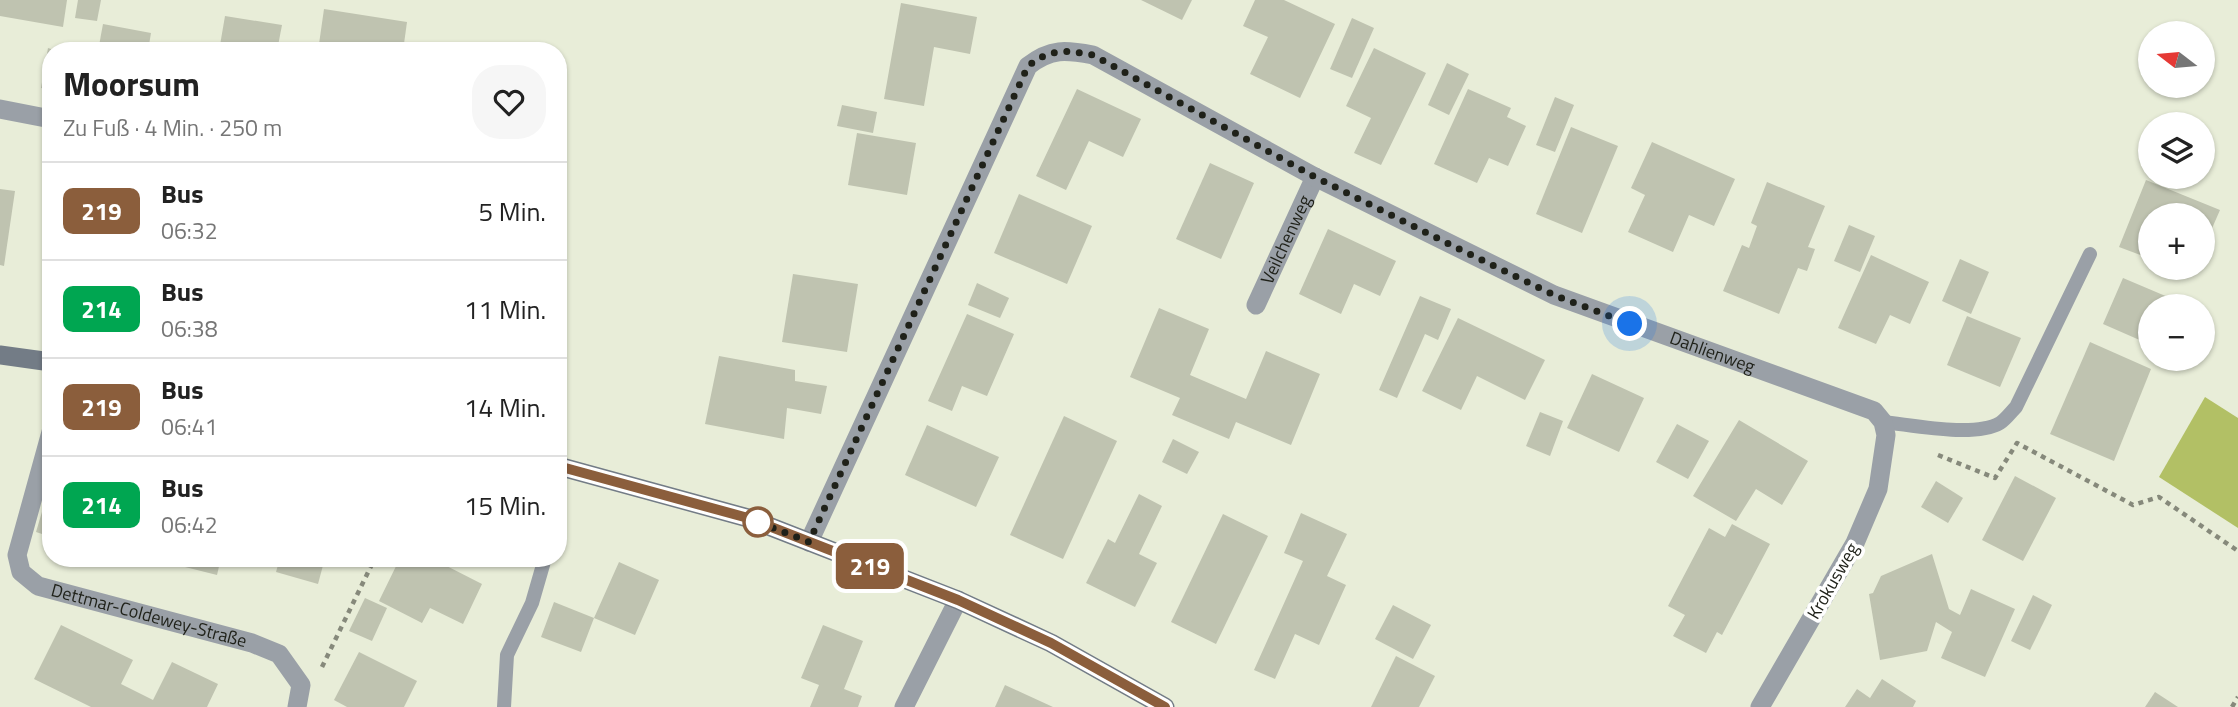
<!DOCTYPE html>
<html lang="de">
<head>
<meta charset="utf-8">
<style>
  body { margin:0; font-family:"Titillium Web",sans-serif; background:#f6f6f6; color:#222; height:100vh; display:flex; flex-direction:column; font-size:26px; white-space:nowrap }
  * { box-sizing:border-box; margin:0 }
  p { font-size:23px; color:#767676 }
  .icon { flex:none; width:38px; height:38px; fill:none; stroke:currentColor; stroke-width:2; stroke-linecap:round; stroke-linejoin:round }
  .map { position:relative; flex:1; overflow:hidden }
  .drawer { position:absolute; left:42px; top:42px; width:525px; height:525px; display:flex; flex-direction:column; background:#fff; border-radius:28px; box-shadow:0 2px 5px #0004 }
  .drawer>* { flex:none }
  .badge { padding:0 14px; border-radius:10px; font-size:24px; line-height:46px }
  .needle { width:46px; rotate:286deg }
  .fabs { position:absolute; left:2138px; top:21px; display:grid; gap:14px }
  .fabs a { display:grid; place-items:center; width:77px; height:77px; border-radius:50%; background:#fff; box-shadow:0 2px 5px #0004; font-size:35px }
  .you { position:absolute; width:35px; height:35px; margin:-18px; border:5px solid #fff; border-radius:50%; background:#1a73e8; box-shadow:0 0 0 10px #1a73e833 }
  .map>.badge { position:absolute; translate:-50% -50%; box-shadow:0 0 0 4px #fff }
  .round { display:grid; place-items:center; flex:none; width:74px; height:74px; border-radius:28px; background:#f6f6f6 }
  .overview { display:flex; align-items:center; justify-content:space-between; height:119px; padding:0 21px }
  h1 { font-size:33px; font-weight:700; line-height:52px }
  ul { padding:0; list-style:none }
  li { display:flex; align-items:center; gap:21px; height:98px; padding:0 21px; border-top:2px solid #e0e0e0 }
  li div { flex:1 }
  li b { display:block; font-size:26px }
  li em { font-style:normal }
  li .badge { min-width:77px; font-weight:700; text-align:center }
  .map>svg:first-child { display:block }
  .green { fill:#b2c065 }
  .building { fill:#bfc3b0 }
  .lines { fill:none; stroke-linecap:round; stroke-linejoin:round }
  .path { stroke:#86897b; stroke-width:4.5; stroke-dasharray:5 5; stroke-linecap:butt }
  .service { stroke:#9aa0a7; stroke-width:14 }
  .minor { stroke:#9aa0a7; stroke-width:19 }
  .secondary { stroke:#737c86; stroke-width:19 }
  .line-casing { stroke:#fff; stroke-width:16 }
  .line { stroke:#8b5e3c; stroke-width:10 }
  .walk { stroke:#1f2119; stroke-width:7; stroke-dasharray:0 12.6 }
  .stop-dot { fill:#fff; stroke:#8b5e3c; stroke-width:3.5 }
  .labels { text-anchor:middle; stroke-width:7; stroke-linejoin:round; paint-order:stroke }
  .street-label { font-size:18px; fill:#1f2119; stroke:#fff }
</style>
</head>
<body>
<div class="map">
<svg width="2238" height="707" viewBox="0 0 2238 707">
  <rect width="100%" height="100%" fill="#e8edd8"/>
  <!-- green -->
  <polygon class="green" points="2205,397 2238,418 2238,528 2159,477"/>
  <!-- building -->
  <g class="building">
    <polygon points="0,0 67,0 63,27 0,16"/>
    <polygon points="78,0 101,0 97,21 75,18"/>
    <polygon points="1141,0 1192,0 1182,20"/>
    <polygon points="1255,0 1284,0 1335,24 1300,98 1250,74 1268,37 1243,26"/>
    <polygon points="901,3 977,17 970,54 934,47 924,106 884,99"/>
    <polygon points="324,9 407,22 403,51 318,51"/>
    <polygon points="225,16 282,25 277,51 219,51"/>
    <polygon points="1352,18 1374,28 1352,78 1330,69"/>
    <polygon points="103,24 151,33 148,51 98,51"/>
    <polygon points="48,48 51,49 51,90 41,88"/>
    <polygon points="1374,48 1426,73 1381,165 1354,153 1371,118 1346,106"/>
    <polygon points="1447,63 1469,74 1449,115 1428,105"/>
    <polygon points="1077,89 1141,119 1123,157 1089,141 1066,190 1036,176"/>
    <polygon points="1468,89 1511,108 1507,117 1526,126 1508,166 1489,158 1477,183 1434,164"/>
    <polygon points="1555,97 1574,105 1555,152 1536,145"/>
    <polygon points="842,105 877,112 873,133 837,126"/>
    <polygon points="1571,127 1618,146 1582,233 1536,214"/>
    <polygon points="857,133 916,143 907,195 848,185"/>
    <polygon points="1652,142 1735,179 1714,226 1689,215 1673,252 1628,232 1645,195 1631,188"/>
    <polygon points="1210,163 1254,183 1221,259 1176,239"/>
    <polygon points="2146,180 2220,210 2203,249 2203,215 2151,215 2151,259 2119,247"/>
    <polygon points="1767,182 1825,206 1808,247 1815,249 1807,271 1798,268 1779,314 1723,291 1742,245 1749,248 1757,226 1751,223"/>
    <polygon points="0,189 15,191 4,266 0,265"/>
    <polygon points="1019,194 1092,226 1067,284 994,253"/>
    <polygon points="1849,225 1875,236 1860,272 1834,261"/>
    <polygon points="1328,229 1396,261 1380,296 1354,284 1341,314 1299,294"/>
    <polygon points="1871,255 1929,282 1910,324 1890,315 1876,344 1838,328"/>
    <polygon points="1960,259 1989,272 1971,314 1942,301"/>
    <polygon points="2172,268 2196,268 2192,276"/>
    <polygon points="793,274 858,284 847,352 782,342"/>
    <polygon points="2123,278 2182,303 2181,306 2151,306 2151,345 2103,324"/>
    <polygon points="977,283 1009,298 1000,318 968,305"/>
    <polygon points="1420,296 1451,309 1438,340 1425,334 1397,398 1379,390"/>
    <polygon points="1159,308 1209,329 1190,375 1246,399 1266,351 1320,374 1291,445 1236,422 1229,439 1172,415 1180,398 1130,377"/>
    <polygon points="967,314 1014,334 987,396 962,386 952,411 928,401"/>
    <polygon points="1967,316 2021,338 2000,387 1947,365"/>
    <polygon points="1458,318 1545,360 1525,400 1477,376 1461,410 1422,391"/>
    <polygon points="2090,342 2151,369 2114,461 2050,434"/>
    <polygon points="719,356 795,370 795,381 827,386 821,414 787,408 784,439 705,424"/>
    <polygon points="1592,374 1644,398 1619,452 1567,428"/>
    <polygon points="1540,412 1563,421 1550,456 1526,446"/>
    <polygon points="1064,416 1117,441 1063,559 1010,535"/>
    <polygon points="1739,420 1808,461 1782,505 1756,489 1736,521 1693,496"/>
    <polygon points="1677,424 1709,441 1688,479 1656,462"/>
    <polygon points="927,425 999,457 976,507 905,475"/>
    <polygon points="1173,439 1199,452 1187,474 1162,462"/>
    <polygon points="2015,476 2056,498 2023,561 1982,540"/>
    <polygon points="1936,481 1963,498 1948,523 1921,507"/>
    <polygon points="50,485 51,485 51,537 36,532"/>
    <polygon points="1139,494 1162,506 1139,554 1157,563 1135,607 1086,583 1108,539 1115,543"/>
    <polygon points="1301,513 1347,534 1327,576 1346,585 1319,645 1295,634 1275,679 1254,670 1303,561 1284,553"/>
    <polygon points="1223,514 1268,536 1216,644 1171,622"/>
    <polygon points="1732,524 1770,544 1722,635 1717,632 1706,653 1673,636 1685,615 1668,606 1709,528 1725,537"/>
    <polygon points="1932,554 1949,609 1960,615 1971,589 2015,609 1985,677 1941,658 1952,632 1936,622 1927,651 1880,660 1869,594 1873,593 1881,576"/>
    <polygon points="187,558 221,558 217,575 185,567"/>
    <polygon points="280,558 325,558 318,584 276,572"/>
    <polygon points="400,558 431,558 482,584 463,624 430,608 422,623 379,601"/>
    <polygon points="619,562 659,580 635,635 594,618 581,652 541,637 554,602 594,618"/>
    <polygon points="2033,595 2052,605 2030,650 2011,641"/>
    <polygon points="365,598 387,608 372,641 349,631"/>
    <polygon points="1393,605 1431,625 1413,659 1375,639"/>
    <polygon points="61,625 133,660 121,684 153,700 172,662 218,684 207,707 91,707 34,679"/>
    <polygon points="823,625 863,641 844,689 862,696 858,707 810,707 819,685 801,678"/>
    <polygon points="359,652 417,681 404,707 347,707 334,700"/>
    <polygon points="1396,656 1435,676 1419,707 1371,707"/>
    <polygon points="1882,679 1916,701 1913,707 1845,707 1857,689 1870,698"/>
    <polygon points="1005,685 1053,707 995,707"/>
    <polygon points="2155,692 2178,707 2145,707"/>
  </g>
  <g class="lines">
    <!-- path -->
    <g class="path">
      <polyline points="1938,455 1995,478 2017,443 2133,505 2159,497 2238,551"/>
      <polyline points="322,667 375,558"/>
      <polyline points="2232,707 2238,697"/>
    </g>
    <!-- service -->
    <g class="service">
      <path d="M1883,422c30,3 91,16 117,1 6,-4 11,-11 16,-16l74,-153"/>
      <polyline points="504,707 507,655 532,603 545,558"/>
    </g>
    <!-- minor -->
    <g class="minor">
      <polyline points="0,109 51,119"/>
      <path id="s1" d="M1256,305l59,-128"/>
      <path id="s2" d="M51,432l-34,123 4,17 17,14 214,57 27,11 22,31 -4,22"/>
      <path id="s3" d="M809,542l219,-476c23,-18 38,-16 65,-11l222,122 239,118 320,116 9,11 3,13 -8,54 -23,54 -95,164"/>
      <polyline points="904,707 958,600"/>
    </g>
    <!-- secondary -->
    <g class="secondary">
      <polyline points="0,355 51,362"/>
      <polyline points="558,466 748,518 958,600 1051,643 1165,707"/>
    </g>
  </g>
  <g class="lines">
    <!-- line casing -->
    <g class="line-casing">
      <polyline id="line" points="558,466 748,518 958,600 1051,643 1165,707"/>
    </g>
    <!-- line -->
    <use href="#line" class="line"/>
    <!-- walk -->
    <path class="walk" d="M758,522l-10,-4 61,24 219,-476c23,-18 38,-16 65,-11l222,122 146,73 93,45 76,29"/>
  </g>
  <!-- markers -->
  <circle class="stop-dot" cx="758" cy="522" r="14"/>
  <g class="labels">
    <!-- street labels -->
    <g class="street-label">
      <text dy="6" stroke="none"><textPath href="#s1" startOffset="72">Veilchenweg</textPath></text>
      <text dy="6" stroke="none"><textPath href="#s3" startOffset="1281">Dahlienweg</textPath></text>
      <text transform="translate(1833 581) rotate(-60)" y="6">Krokusweg</text>
      <text dy="6" stroke="none"><textPath href="#s2" startOffset="282">Dettmar-Coldewey-Straße</textPath></text>
    </g>
  </g>
</svg>
<div class="fabs">
<a><svg class="needle" viewBox="-14 -14 28 28"><path d="M0-13l5 13h-10z" fill="#e53935"/><path d="M0 13l5-13h-10z" fill="#767676"/></svg></a>
<a><svg class="icon" aria-label="layers" viewBox="0 0 24 24"><path d="M12 4l9 5-9 5-9-5zM3 14l9 5 9-5"/></svg></a>
<a>+</a>
<a>−</a>
</div>
<div class="you" style="left:1630px;top:324px"></div>
<b class="badge" style="left:870px;top:566px;background:#8b5e3c;color:#fff">219</b>
<section class="drawer">
<div class="overview"><div><h1>Moorsum</h1><p>Zu Fuß · 4 Min. · 250 m</p></div><a class="round"><svg class="icon" aria-label="heart" viewBox="0 0 24 24"><path d="M12 20l-8-8c-3-5 5-10 8-4 3-6 11-1 8 4z"/></svg></a></div>
<ul>
<li><span class="badge" style="background:#8b5e3c;color:#fff">219</span><div><b>Bus</b><p>06:32</p></div><em>5 Min.</em></li>
<li><span class="badge" style="background:#00a651;color:#fff">214</span><div><b>Bus</b><p>06:38</p></div><em>11 Min.</em></li>
<li><span class="badge" style="background:#8b5e3c;color:#fff">219</span><div><b>Bus</b><p>06:41</p></div><em>14 Min.</em></li>
<li><span class="badge" style="background:#00a651;color:#fff">214</span><div><b>Bus</b><p>06:42</p></div><em>15 Min.</em></li>
</ul>
</section>
</div>
</body>
</html>
